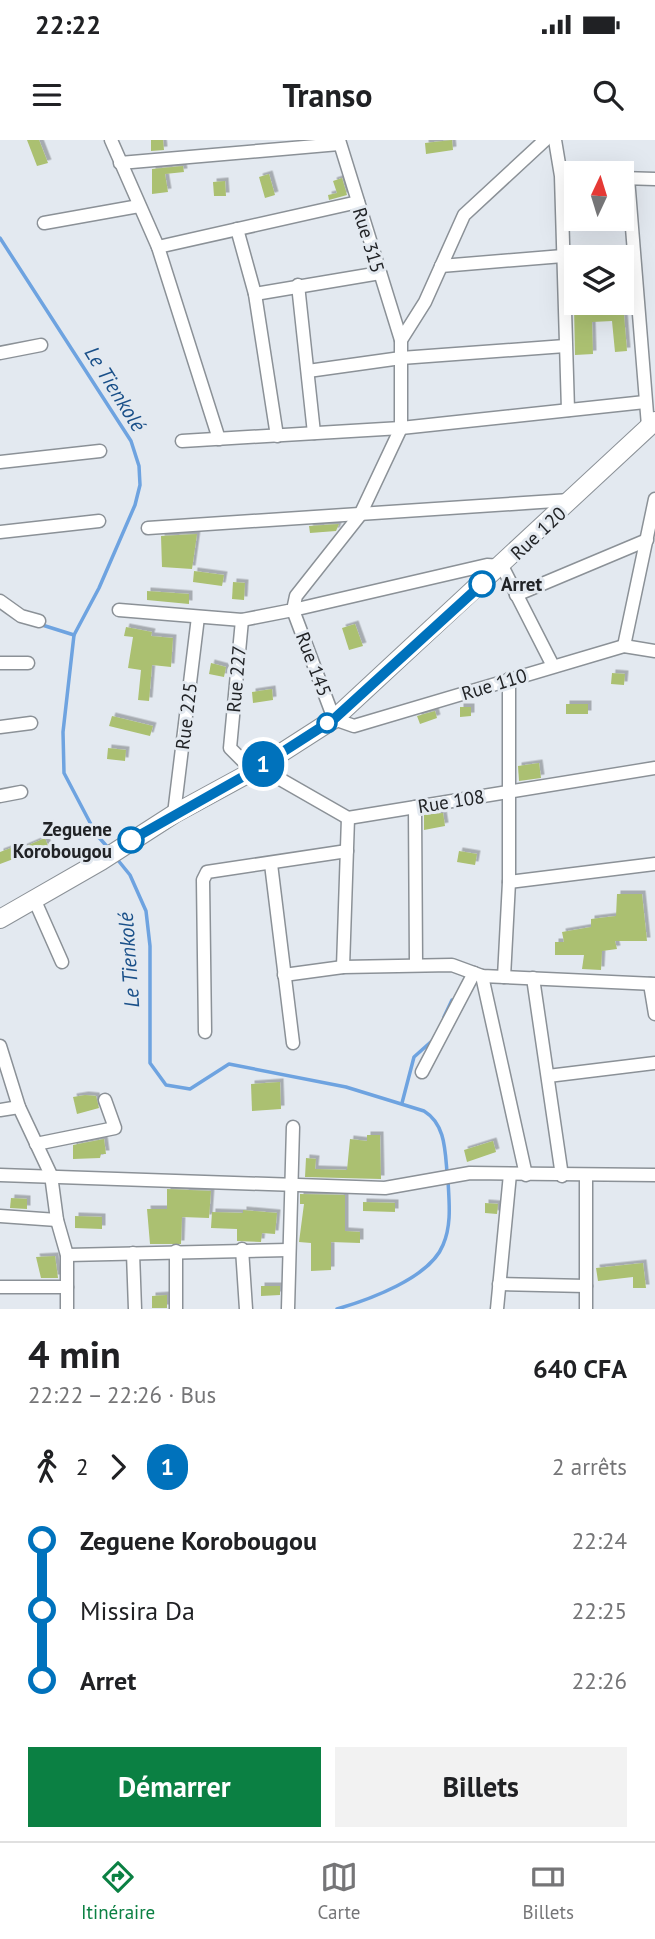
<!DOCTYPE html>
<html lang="fr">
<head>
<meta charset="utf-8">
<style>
  body { margin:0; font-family:"PT Sans",sans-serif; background:#f2f2f2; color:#202124; height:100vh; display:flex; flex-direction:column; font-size:26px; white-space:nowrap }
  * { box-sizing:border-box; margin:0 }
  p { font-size:23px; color:#757577 }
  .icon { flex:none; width:38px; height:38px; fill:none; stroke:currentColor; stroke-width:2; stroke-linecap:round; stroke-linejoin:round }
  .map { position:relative; height:1169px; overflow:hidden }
  .sheet { display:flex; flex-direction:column; background:#fff; flex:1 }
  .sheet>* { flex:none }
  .badge { padding:0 14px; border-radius:23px; font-size:24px; line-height:46px }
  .needle { width:46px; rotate:4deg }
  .controls { position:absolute; left:564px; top:21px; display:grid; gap:14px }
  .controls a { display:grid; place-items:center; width:70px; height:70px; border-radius:0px; background:#fff; box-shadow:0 7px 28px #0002; font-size:35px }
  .map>.badge { position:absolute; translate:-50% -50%; box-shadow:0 0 0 4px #fff }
  .legs { display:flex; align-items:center; gap:10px; height:77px; padding:0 28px; font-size:23px }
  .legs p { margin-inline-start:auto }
  .summary { display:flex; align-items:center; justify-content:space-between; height:119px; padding:0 28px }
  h1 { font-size:38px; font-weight:700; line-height:52px }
  .action { display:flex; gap:14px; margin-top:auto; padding:14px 28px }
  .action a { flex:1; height:80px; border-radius:0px; background:#0b8043; color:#fff; font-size:28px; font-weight:700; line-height:80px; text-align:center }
  .action a+a { background:#f2f2f2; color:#202124 }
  ul { padding:0 28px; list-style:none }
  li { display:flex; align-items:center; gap:24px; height:70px; font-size:26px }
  li i { display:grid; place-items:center; width:10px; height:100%; margin:0 9px; background:currentColor }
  li i::after { content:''; width:18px; height:18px; margin:-9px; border:5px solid; border-radius:50%; background:#fff }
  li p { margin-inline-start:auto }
  li:first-child i { background:linear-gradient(#0000 50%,currentColor 0) }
  li:last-child i { background:linear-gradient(currentColor 50%,#0000 0) }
  .status { display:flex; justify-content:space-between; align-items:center; height:49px; padding:0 35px; background:#fff; direction:ltr }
  .status svg { height:19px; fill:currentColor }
  header { display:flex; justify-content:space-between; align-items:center; height:91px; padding:0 28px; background:#fff; font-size:32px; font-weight:700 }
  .tabs { display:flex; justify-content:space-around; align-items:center; height:98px; border-top:2px solid #e0e0e0; background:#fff; font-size:19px; color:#757577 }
  .tabs a { display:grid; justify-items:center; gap:4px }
  .tabs .active { color:#0b8043 }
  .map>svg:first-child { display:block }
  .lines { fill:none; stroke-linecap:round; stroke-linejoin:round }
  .stream { stroke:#6ea3e0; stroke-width:3.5 }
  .building { fill:#abc071; filter:url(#shadow) }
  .minor-casing { stroke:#8b9197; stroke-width:15 }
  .secondary-casing { stroke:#8b9197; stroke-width:20 }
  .minor { stroke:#fff; stroke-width:12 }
  .secondary { stroke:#fff; stroke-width:18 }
  .line-1-casing { stroke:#fff; stroke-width:16 }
  .line-1 { stroke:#0072bc; stroke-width:10 }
  .stop-1-dot { fill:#fff; stroke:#0072bc; stroke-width:3.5 }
  .labels { text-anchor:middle; stroke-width:6; stroke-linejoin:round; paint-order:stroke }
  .street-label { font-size:19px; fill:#212326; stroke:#e3e9f0 }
  .stop-label { font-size:19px; font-weight:bold; fill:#212326; stroke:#e3e9f0; text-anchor:start }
  .water-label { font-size:21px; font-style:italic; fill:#1a5089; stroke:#e3e9f0 }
</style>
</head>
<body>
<div class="status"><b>22:22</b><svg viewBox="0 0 49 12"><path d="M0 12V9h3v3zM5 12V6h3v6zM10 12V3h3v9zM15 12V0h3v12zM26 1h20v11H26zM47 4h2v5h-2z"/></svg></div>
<header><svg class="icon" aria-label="menu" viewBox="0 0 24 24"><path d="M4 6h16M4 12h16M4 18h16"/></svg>Transo<svg class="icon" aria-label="search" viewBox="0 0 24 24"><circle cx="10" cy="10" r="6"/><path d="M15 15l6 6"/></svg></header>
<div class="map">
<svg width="655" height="1169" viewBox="0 0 655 1169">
  <defs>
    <filter id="shadow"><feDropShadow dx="3.5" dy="-3.5" stdDeviation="0" flood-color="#0004"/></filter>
  </defs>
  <rect width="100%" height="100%" fill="#e3e9f0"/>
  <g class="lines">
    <!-- stream -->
    <g class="stream">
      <polyline points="0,98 131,301 139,326 140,345 135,365 99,448 74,495 63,592 64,633 96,694 110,710"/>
      <polyline points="39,484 74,495"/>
      <path d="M117,719l13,16 16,36 4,35v117l16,22 24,4 39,-25 117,23 78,24c21,13 21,38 23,61"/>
      <polyline points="444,877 452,860"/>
      <polyline points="402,963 414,917 433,900"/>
      <path d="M337,1169c31,-9 93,-31 106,-64 9,-21 6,-43 5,-65"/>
    </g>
  </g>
  <!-- building -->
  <g class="building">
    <polygon points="27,0 39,0 48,23 37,26"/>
    <polygon points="151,0 163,0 164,10 151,11"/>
    <polygon points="452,0 453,10 426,14 425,3"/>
    <polygon points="183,26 184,32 165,34 168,52 152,54 152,29"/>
    <polygon points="269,34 275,55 265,58 259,37"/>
    <polygon points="342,38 347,55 329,60 328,55 337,53 333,41"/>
    <polygon points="225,41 226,56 214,56 213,42"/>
    <polygon points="623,163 627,211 615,212 612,181 592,182 593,214 575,215 574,166"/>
    <polygon points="339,384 336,391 310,393 309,386"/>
    <polygon points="197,394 192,429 162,427 161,396"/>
    <polygon points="194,431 224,435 222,446 193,442"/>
    <polygon points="233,442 245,443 244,460 232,459"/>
    <polygon points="147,451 189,454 189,464 147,460"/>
    <polygon points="355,484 363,506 349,510 342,488"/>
    <polygon points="126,487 152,492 151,496 173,498 171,527 152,525 149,561 138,560 141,530 128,528 133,497 124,496"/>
    <polygon points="211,523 226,527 224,537 209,534"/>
    <polygon points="612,533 625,534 624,545 611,544"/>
    <polygon points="272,549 273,560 253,563 252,552"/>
    <rect x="566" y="564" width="22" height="10"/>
    <polygon points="460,567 471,567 471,576 460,577"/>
    <polygon points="435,571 437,578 420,584 417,576"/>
    <polygon points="112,576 153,586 150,596 109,586"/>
    <polygon points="108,608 126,610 125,621 107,619"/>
    <polygon points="539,623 541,638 519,641 518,626"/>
    <polygon points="443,673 445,686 424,690 424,675"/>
    <polygon points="45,698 48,706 0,724 0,712 16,706 17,710"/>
    <polygon points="459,711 477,714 475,725 457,722"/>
    <polygon points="617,754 642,754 647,801 615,801 617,809 602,811 601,830 582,829 584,815 555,815 555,802 564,802 562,792 591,787 591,779 616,776"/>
    <polygon points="280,942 281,969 252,971 251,944"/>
    <polygon points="85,955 96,956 99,968 77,974 73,957"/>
    <polygon points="367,995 380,995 381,1039 305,1037 306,1018 316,1019 315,1029 347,1030 350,999 367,1001"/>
    <polygon points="104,999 106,1014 101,1014 100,1018 73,1019 73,1005"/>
    <polygon points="493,1001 496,1012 467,1022 464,1010"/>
    <polygon points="167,1049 211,1051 209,1078 182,1077 181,1104 150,1104 147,1069 167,1069"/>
    <polygon points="300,1054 345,1055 345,1091 360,1092 360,1103 331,1102 331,1130 311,1131 311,1103 299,1102 304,1064 300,1064"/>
    <polygon points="11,1058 27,1059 27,1069 10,1068"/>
    <polygon points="363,1062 395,1063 395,1072 363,1071"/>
    <polygon points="485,1063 498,1064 497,1074 485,1073"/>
    <polygon points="243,1070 277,1073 275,1094 262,1093 261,1102 237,1101 237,1089 211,1088 212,1072 243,1073"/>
    <polygon points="75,1076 102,1077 102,1089 75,1088"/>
    <polygon points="55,1116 58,1138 41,1138 36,1117"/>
    <polygon points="643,1123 646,1148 633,1148 633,1137 598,1141 596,1128"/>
    <polygon points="261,1146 280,1146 280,1155 261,1156"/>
    <polygon points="167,1155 167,1168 152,1168 152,1156"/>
  </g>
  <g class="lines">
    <!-- minor casing -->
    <g class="minor-casing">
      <g id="minor">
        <polyline points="111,0 158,107 219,299"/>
        <polyline points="339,0 401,200"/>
        <polyline points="555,0 561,36 568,270"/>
        <polyline points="120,23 339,4"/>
        <polyline points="621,38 655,39"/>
        <polyline points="628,38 648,286"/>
        <polyline points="44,83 139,66"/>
        <polyline points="237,89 255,154 277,296"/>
        <polyline points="158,107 358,62"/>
        <polyline points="441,126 563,116"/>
        <polyline points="298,145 314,293"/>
        <polyline points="255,154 380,133"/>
        <polyline points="0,213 41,205"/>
        <polyline points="308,231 401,218 565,206"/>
        <polyline points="182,301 401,288 645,262"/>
        <polyline points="0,322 100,311"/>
        <polyline points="148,388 570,360"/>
        <polyline points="0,392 99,381"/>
        <polyline points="516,455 647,400"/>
        <polyline points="0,461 21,476 39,481"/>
        <polyline points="119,470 242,480 293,470 296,456 360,375 401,288 401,200 425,162 464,75 545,0"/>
        <polyline points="242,480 230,608 253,631"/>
        <polyline points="624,506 655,359"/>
        <polyline points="0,523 28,523"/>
        <polyline points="553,526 502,426 487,425 293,470 334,579 354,586 624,506 655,511"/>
        <polyline points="0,587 31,583"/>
        <polyline points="259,627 348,678 655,628"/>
        <polyline points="0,656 21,652"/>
        <polyline points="415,667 416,824"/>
        <polyline points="174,674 198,477"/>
        <polyline points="271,724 293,903"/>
        <polyline points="509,742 655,724"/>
        <polyline points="35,761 62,822"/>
        <polyline points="343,827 348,678"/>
        <polyline points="284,835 343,827 452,825 482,836 655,844"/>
        <polyline points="482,836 526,1035"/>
        <polyline points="504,837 509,742 509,539"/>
        <polyline points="533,838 562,1036"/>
        <polyline points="650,844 655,874"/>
        <polyline points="205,892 203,740 207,732 347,711"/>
        <polyline points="0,906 19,967 51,1035 57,1080 67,1115 67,1169"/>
        <polyline points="422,932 474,833"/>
        <polyline points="548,936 655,923"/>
        <polyline points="0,970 19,967"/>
        <polyline points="36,1004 115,988 105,960"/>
        <polyline points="0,1035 385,1048 470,1033 655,1035"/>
        <polyline points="0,1076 57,1080"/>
        <polyline points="242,1109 246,1169"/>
        <polyline points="176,1111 176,1169"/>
        <polyline points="133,1113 135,1169"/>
        <polyline points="67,1115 288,1110"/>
        <polyline points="499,1144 586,1146"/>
        <polyline points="0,1147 67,1147"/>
        <polyline points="288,1169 293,987"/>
        <polyline points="497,1169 510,1034"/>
        <polyline points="586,1169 586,1035"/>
      </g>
    </g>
    <!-- secondary casing -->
    <g class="secondary-casing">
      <polyline id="secondary" points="0,779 101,721 174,674 253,631 334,579 655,281"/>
    </g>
    <!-- minor -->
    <use href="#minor" class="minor"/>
    <!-- secondary -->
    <use href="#secondary" class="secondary"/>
  </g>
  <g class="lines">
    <!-- line-1 casing -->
    <g class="line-1-casing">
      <polyline id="line-1" points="131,700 253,631 334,579 482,444"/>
    </g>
    <!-- line-1 -->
    <use href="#line-1" class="line-1"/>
  </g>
  <!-- markers -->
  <g class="stop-1-dot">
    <circle cx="482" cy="444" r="12"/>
    <circle cx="327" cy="583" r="9"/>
    <circle cx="131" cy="700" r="12"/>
  </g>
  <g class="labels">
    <!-- street labels -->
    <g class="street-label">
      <text transform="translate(369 100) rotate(73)" y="7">Rue 315</text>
      <text transform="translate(538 393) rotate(-43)" y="7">Rue 120</text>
      <text transform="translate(314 524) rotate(69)" y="7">Rue 145</text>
      <text transform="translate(236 539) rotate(-85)" y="7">Rue 227</text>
      <text transform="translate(494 544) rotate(-17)" y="7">Rue 110</text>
      <text transform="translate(186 576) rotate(-83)" y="7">Rue 225</text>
      <text transform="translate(451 661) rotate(-9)" y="7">Rue 108</text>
    </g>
    <!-- stop labels -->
    <g class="stop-label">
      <text x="501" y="451">Arret</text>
      <text x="112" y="696" text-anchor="end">Zeguene<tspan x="112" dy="22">Korobougou</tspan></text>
    </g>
    <!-- water labels -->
    <g class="water-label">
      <text transform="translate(115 249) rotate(58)" y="7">Le Tienkolé</text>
      <text transform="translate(129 820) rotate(-94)" y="7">Le Tienkolé</text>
    </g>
  </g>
</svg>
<div class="controls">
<a><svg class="needle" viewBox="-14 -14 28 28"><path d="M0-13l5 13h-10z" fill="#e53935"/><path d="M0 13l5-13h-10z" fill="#757577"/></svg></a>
<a><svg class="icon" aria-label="layers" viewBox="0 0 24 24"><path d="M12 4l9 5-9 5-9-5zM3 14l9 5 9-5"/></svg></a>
</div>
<b class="badge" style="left:263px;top:624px;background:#0072bc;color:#fff">1</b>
</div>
<section class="sheet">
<div class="summary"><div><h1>4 min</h1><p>22:22 – 22:26 · Bus</p></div><b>640 CFA</b></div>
<div class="legs"><svg class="icon" aria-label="walk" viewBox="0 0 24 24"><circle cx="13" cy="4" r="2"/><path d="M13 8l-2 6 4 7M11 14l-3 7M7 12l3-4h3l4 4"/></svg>2<svg class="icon" aria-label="forward" viewBox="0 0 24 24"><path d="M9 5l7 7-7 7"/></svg><b class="badge" style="background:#0072bc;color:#fff">1</b><p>2 arrêts</p></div>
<ul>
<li><i style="color:#0072bc"></i><b>Zeguene Korobougou</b><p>22:24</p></li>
<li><i style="color:#0072bc"></i><span>Missira Da</span><p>22:25</p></li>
<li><i style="color:#0072bc"></i><b>Arret</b><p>22:26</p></li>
</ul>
<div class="action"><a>Démarrer</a><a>Billets</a></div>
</section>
<nav class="tabs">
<a class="active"><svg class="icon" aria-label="directions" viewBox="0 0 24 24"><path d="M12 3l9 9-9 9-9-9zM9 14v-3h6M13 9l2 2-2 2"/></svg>Itinéraire</a>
<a><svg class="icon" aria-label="map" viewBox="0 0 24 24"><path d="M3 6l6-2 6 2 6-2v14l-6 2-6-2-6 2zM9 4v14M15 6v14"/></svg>Carte</a>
<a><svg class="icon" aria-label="tickets" viewBox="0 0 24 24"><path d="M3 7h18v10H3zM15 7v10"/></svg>Billets</a>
</nav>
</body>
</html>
